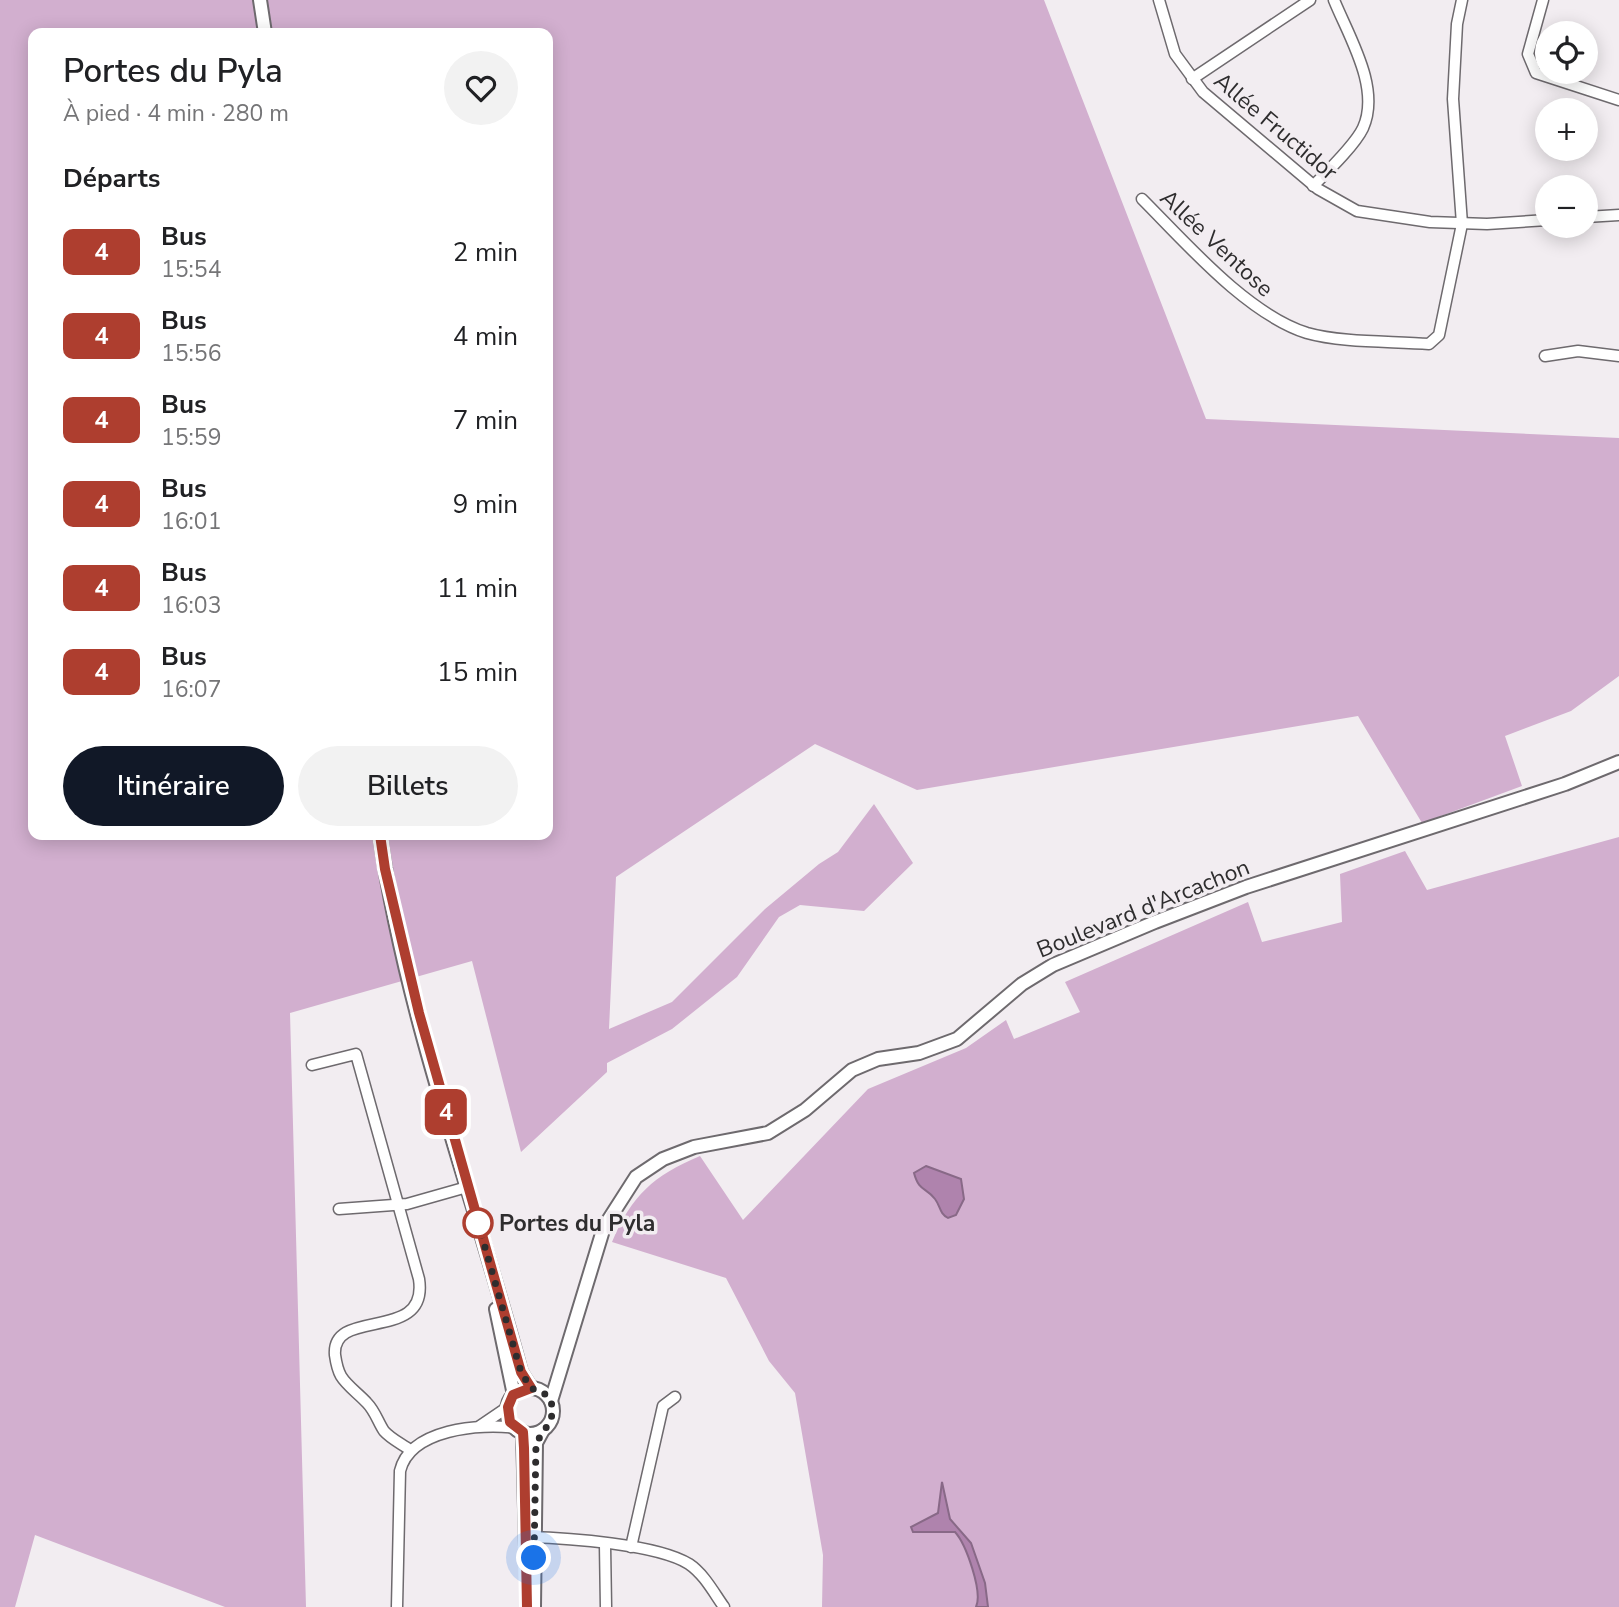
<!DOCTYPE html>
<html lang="fr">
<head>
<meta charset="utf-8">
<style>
  body { margin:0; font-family:"Nunito Sans",sans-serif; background:#f2f2f2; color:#202124; height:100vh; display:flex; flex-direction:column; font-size:26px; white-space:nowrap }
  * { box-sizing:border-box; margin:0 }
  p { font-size:23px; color:#757577 }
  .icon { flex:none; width:38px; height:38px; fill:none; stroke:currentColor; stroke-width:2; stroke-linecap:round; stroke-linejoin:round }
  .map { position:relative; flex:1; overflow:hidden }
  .sheet { position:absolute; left:28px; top:28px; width:525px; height:812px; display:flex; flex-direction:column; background:#fff; border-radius:14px; box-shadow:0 4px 18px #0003 }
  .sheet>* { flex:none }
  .badge { padding:0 14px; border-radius:10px; font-size:24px; line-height:46px }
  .tools { position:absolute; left:1535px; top:21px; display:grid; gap:14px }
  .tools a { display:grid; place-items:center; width:63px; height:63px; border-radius:50%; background:#fff; box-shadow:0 4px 18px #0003; font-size:35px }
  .you { position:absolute; width:35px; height:35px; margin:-18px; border:5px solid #fff; border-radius:50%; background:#1a73e8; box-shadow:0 0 0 10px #1a73e833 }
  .map>.badge { position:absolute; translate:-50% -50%; box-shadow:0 0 0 4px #fff }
  h2 { padding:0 35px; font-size:26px; line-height:63px }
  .round { display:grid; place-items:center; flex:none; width:74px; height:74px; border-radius:37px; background:#f2f2f2 }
  .summary { display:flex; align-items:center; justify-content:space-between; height:119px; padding:0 35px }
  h1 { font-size:33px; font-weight:600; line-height:52px }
  .button { display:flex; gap:14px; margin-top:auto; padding:14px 35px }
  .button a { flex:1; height:80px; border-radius:42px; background:#111827; color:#fff; font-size:28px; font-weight:600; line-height:80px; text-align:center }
  .button a+a { background:#f2f2f2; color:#202124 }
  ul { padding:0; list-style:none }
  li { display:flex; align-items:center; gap:21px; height:84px; padding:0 35px }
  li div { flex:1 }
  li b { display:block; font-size:26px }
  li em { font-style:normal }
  li .badge { min-width:77px; font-weight:700; text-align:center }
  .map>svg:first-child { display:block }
  .green { fill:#d2afcf; fill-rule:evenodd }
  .water { fill:#af83ad; stroke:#886987; stroke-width:2 }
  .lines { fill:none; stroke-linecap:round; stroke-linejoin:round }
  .street-casing { stroke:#6e6a6e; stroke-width:13 }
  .secondary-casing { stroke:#6e6a6e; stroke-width:16 }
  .street { stroke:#fff; stroke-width:10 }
  .secondary { stroke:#fff; stroke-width:12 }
  .line-casing { stroke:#fff; stroke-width:16 }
  .line { stroke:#ae3e2f; stroke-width:10 }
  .walk { stroke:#2e2d2e; stroke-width:7; stroke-dasharray:0 12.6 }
  .stop-dot { fill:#fff; stroke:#ae3e2f; stroke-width:3.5 }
  .labels { text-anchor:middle; stroke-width:7; stroke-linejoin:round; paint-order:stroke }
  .street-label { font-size:23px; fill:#2e2d2e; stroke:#f2edf1 }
  .stop-label { font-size:23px; font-weight:bold; fill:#2e2d2e; stroke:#f2edf1; text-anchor:start }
</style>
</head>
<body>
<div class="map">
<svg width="1619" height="1607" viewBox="0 0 1619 1607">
  <rect width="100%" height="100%" fill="#f2edf1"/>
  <!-- green -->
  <g class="green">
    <path d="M0,0h1044l162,419 413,19v238l-48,35 -66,25 17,50 -100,37 -64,-107 -441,74 -102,-46 -199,133 -7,152 63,-27 93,-93 54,-45 19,-12 36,-48 39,59 -49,48 -64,-6 -21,12 -42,60 -65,52 -65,34v9l-86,80 -49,-191 -182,52 16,594h-81l-190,-72 -20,72h-15zM33,33h515v802h-515z"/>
    <path d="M1619,837v770h-797l1,-52 -28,-162 -26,-32 -43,-83 -114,-36c20,-47 41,-66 88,-86l43,64 125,-131 98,-41 40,-28 8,19 66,-27 -15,-30 183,-80 14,40 80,-20 -2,-48 65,-23 22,39z"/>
  </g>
  <!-- water -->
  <g class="water">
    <path d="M926,1166l35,13 3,20 -8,16 -8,3c-9,-5 -7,-11 -13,-19 -9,-12 -16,-7 -21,-26z"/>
    <path d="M942,1482l8,37 21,24 14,40 3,24h-12c7,-15 -10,-63 -21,-75h-42l-2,-5 27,-14z"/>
  </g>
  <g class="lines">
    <!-- street casing -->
    <g class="street-casing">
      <g id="street">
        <polyline points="1159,0 1175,54 1203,92 1318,189 1357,211 1430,222 1487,224 1547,220"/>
        <polyline points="1543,0 1528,54 1536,73 1619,100"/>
        <polyline points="1192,79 1310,0"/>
        <path d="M1313,186c14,-14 42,-41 50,-58 18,-40 -14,-91 -29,-128"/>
        <path d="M1142,199c44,44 105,115 165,134 35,10 85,8 122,11l10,-9 23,-111 -9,-125 4,-75 5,-24"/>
        <polyline points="1586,217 1619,215"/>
        <polyline points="1545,356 1578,351 1619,356"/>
        <path d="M312,1065l44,-11 63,225c10,65 -88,27 -84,76 1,7 2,14 6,21 6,10 18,18 26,27 8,8 11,19 17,28 7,8 18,13 26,19"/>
        <polyline points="339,1209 407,1204 467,1187"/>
        <polyline points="480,1426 508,1407"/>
        <path d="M528,1537c39,1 129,7 161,27 15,10 25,29 35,43"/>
        <polyline points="605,1545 606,1607"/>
        <polyline points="631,1547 663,1406 675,1397"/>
        <path d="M397,1607l3,-136c10,-42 80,-48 116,-43"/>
      </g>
    </g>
    <!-- secondary casing -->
    <g class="secondary-casing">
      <g id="secondary">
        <polyline points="260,0 265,33"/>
        <path d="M380,835c25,180 94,361 141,537l10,16"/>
        <polyline points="496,1309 514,1395"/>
        <circle cx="530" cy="1411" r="23"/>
        <polyline points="551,1401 604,1227 636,1177 663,1159 694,1147 768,1133 805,1110 852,1070 878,1059 919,1053 957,1039 1022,984 1053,965 1155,922 1246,887 1565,784 1619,762"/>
        <polyline points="523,1432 526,1547"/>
        <polyline points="534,1607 536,1443 543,1430"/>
      </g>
    </g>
    <!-- street -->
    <use href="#street" class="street"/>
    <!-- secondary -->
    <use href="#secondary" class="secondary"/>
  </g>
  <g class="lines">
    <!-- line casing -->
    <g class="line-casing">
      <polyline id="line" points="380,835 385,869 419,1013 521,1372 531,1388 513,1395 508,1407 510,1422 523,1432 524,1448 527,1607"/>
    </g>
    <!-- line -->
    <use href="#line" class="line"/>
    <!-- walk -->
    <polyline class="walk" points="478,1223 521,1372 531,1388 547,1395 553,1407 551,1420 536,1443 534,1558"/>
  </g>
  <!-- markers -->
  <circle class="stop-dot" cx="478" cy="1223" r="14"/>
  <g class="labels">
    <!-- street labels -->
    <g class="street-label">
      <text transform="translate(1276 126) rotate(40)" y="8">Allée Fructidor</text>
      <text transform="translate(1217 243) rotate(43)" y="8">Allée Ventose</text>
      <text transform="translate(1143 908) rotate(-22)" y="8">Boulevard d'Arcachon</text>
    </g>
    <!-- stop labels -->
    <g class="stop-label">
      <text x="499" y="1231">Portes du Pyla</text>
    </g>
  </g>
</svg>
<div class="tools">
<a><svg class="icon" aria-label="locate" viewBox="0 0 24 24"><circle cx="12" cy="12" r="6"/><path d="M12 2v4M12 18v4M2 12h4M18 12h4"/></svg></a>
<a>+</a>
<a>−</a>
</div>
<div class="you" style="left:534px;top:1558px"></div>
<b class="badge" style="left:446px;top:1112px;background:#ae3e2f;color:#fff">4</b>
<section class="sheet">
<div class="summary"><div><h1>Portes du Pyla</h1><p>À pied · 4 min · 280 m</p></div><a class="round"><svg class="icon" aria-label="heart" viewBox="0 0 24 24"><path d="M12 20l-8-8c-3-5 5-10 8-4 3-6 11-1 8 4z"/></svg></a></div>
<h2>Départs</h2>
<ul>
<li><span class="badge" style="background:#ae3e2f;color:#fff">4</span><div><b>Bus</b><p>15:54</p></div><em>2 min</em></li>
<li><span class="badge" style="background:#ae3e2f;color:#fff">4</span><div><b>Bus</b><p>15:56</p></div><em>4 min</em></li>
<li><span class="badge" style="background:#ae3e2f;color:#fff">4</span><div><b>Bus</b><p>15:59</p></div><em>7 min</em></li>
<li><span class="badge" style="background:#ae3e2f;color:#fff">4</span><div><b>Bus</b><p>16:01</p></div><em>9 min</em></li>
<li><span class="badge" style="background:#ae3e2f;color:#fff">4</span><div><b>Bus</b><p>16:03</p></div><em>11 min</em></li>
<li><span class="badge" style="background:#ae3e2f;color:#fff">4</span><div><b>Bus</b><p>16:07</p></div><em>15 min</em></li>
</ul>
<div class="button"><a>Itinéraire</a><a>Billets</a></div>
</section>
</div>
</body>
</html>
